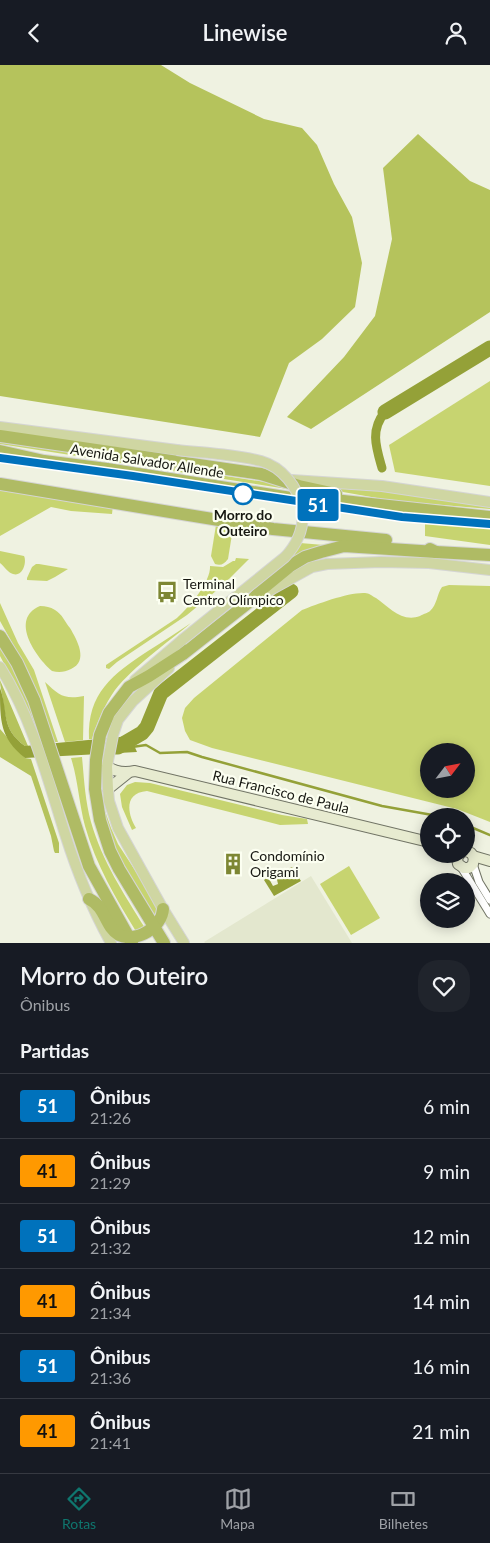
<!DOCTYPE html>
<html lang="pt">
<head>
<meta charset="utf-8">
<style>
  body { margin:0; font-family:Lato,sans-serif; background:#20242c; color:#f1f3f6; height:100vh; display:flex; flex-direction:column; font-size:19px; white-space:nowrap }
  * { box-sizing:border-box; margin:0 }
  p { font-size:16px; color:#9ea1a6 }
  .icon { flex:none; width:28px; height:28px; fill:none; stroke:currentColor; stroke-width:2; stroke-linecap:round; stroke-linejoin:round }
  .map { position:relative; height:878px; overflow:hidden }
  .side { display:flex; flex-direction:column; background:#171b24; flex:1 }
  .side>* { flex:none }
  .badge { padding:0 10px; border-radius:4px; font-size:18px; line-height:32px }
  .needle { width:32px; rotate:58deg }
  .buttons { position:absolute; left:420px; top:678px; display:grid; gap:10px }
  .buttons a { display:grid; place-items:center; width:55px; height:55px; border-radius:50%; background:#171b24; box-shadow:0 2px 12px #0003; font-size:25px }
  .map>.badge { position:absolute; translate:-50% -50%; box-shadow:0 0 0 2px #fff }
  h2 { padding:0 20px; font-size:19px; line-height:45px }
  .round { display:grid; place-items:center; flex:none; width:52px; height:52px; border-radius:20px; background:#20242c }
  .summary { display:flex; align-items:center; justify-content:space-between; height:85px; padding:0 20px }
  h1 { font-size:24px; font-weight:600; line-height:38px }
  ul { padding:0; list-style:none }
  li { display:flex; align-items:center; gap:15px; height:65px; padding:0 20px; border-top:1px solid #363941 }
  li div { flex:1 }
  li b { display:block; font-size:19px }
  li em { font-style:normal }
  li .badge { min-width:55px; font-weight:700; text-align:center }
  header { display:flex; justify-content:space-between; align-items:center; height:65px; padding:0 20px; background:#171b24; font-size:22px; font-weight:600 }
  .menu { display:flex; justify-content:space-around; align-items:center; height:70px; border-top:1px solid #363941; background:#171b24; font-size:14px; color:#9ea1a6 }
  .menu a { display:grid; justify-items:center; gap:2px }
  .menu .selected { color:#0f766e }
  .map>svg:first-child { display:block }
  .built { fill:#e3e7ce }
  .green { fill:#c7d470; fill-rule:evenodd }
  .forest { fill:#b5c35c }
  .water { fill:#94a138 }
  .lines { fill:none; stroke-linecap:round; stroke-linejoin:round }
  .stream { stroke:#94a138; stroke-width:2.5 }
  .canal { stroke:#94a138; stroke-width:9 }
  .river { stroke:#94a138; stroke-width:15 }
  .street-casing { stroke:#717465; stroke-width:9 }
  .secondary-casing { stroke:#717465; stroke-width:12 }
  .primary-casing { stroke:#d5d5d4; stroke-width:12 }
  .highway-casing { stroke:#d5d5d4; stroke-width:14 }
  .street { stroke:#fff; stroke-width:7 }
  .secondary { stroke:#e7ebd0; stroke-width:10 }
  .primary { stroke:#cfd6a2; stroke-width:10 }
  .highway { stroke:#afbb64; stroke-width:12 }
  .primary-bridge-casing { stroke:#d5d5d4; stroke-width:12; stroke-linecap:butt }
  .primary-bridge { stroke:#cfd6a2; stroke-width:10 }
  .line-casing { stroke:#fff; stroke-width:11 }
  .line { stroke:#0072bc; stroke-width:8 }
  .stop-dot { fill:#fff; stroke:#0072bc; stroke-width:2.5 }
  .labels { text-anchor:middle; stroke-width:4.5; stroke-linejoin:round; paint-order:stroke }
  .street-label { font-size:14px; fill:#171812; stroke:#fcfff1 }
  .stop-label { font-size:14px; font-weight:bold; fill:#171812; stroke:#fcfff1 }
  .poi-label { font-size:14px; fill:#171812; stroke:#fcfff1; text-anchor:start }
</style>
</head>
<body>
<header><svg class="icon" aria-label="back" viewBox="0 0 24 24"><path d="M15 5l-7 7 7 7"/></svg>Linewise<svg class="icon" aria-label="person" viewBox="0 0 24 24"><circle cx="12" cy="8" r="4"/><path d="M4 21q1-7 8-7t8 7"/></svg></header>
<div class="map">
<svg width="490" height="878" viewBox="0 0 490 878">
  <rect width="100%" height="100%" fill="#eff2e1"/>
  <!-- built -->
  <polygon class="built" points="311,811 352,878 205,878 204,877"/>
  <!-- green -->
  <g class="green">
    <polygon points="490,316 490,421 395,407 389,380"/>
    <polygon points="0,376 297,422 300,426 0,379"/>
    <polygon points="326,423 388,426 490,441 490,444 394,436 326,424"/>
    <polygon points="0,425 113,440 112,449 71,446 51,442 0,471"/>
    <polygon points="425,458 490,463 490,480 425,471"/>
    <path d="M216,460l17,3 -5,31c-4,5 -7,7 -13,5l-4,-8z"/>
    <polygon points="300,478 324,480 155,603"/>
    <path d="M0,486l24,5c3,6 -1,21 -11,18 -5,-1 -9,-8 -13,-11z"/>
    <path d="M236,493l13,1 -27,27 -35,29 -70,47 -8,7 -3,-1v-3l71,-47c12,-11 34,-36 33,-52l13,1 10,-6h2z"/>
    <polygon points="36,499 39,499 68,504 55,512 47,516 27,515 27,513 32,502"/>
    <path d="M449,520l41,1v236l-33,-13 -245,-61 -22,-8 -5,-9 -3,-13 3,-10 9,-10 108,-88c15,-6 47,-18 63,-17 4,0 7,3 11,5 13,9 26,25 44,18 3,-2 8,-3 10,-5 7,-6 7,-17 12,-24zM429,686h37v38h-37z"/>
    <polygon points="0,538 18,578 34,605 58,677 53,677 29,608 0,556"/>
    <path d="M40,541c6,0 10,1 15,4 7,4 10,12 15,18 7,12 19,33 1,41 -6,3 -12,4 -19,2 -16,-14 -43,-52 -12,-65z"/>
    <path d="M191,558c-23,19 -58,44 -76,67 -10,14 -18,32 -23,49h-3c-2,-46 24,-65 59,-88 15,-9 29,-19 43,-28z"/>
    <polygon points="0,580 12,602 28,634 42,677 24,636 0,591"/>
    <path d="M45,617c14,13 19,18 39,14l-1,44 -18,2z"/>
    <path d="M82,692c2,21 3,43 9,65 11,39 33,72 54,106l-8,5c-21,-34 -41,-68 -52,-107 -6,-23 -7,-46 -14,-68z"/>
    <path d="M135,717l15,1 132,32 25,4 1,5 -28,1 -133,-34c-23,2 -20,22 -11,37l-4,2 -10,-23 -2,-13 7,-9z"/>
    <polygon points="99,729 111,763 118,779 153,833 157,844 155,850 124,805 110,772"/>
    <polygon points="349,801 380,853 351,870 320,819"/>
  </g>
  <!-- forest -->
  <g class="forest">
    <polygon points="0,0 161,0 190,18 264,54 302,63 317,80 334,119 352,152 362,198 355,242 322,274 289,298 260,372 0,331"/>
    <polygon points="418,69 470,116 490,125 490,247 311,364 287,352 344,292 375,251 392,174 383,103"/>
    <path d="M0,615l28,66h-3c-18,-13 -19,-25 -22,-46 -1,-7 -3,-13 -3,-20z"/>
    <polygon points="0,664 25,693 31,694 59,778 59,788 55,788 54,786 51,771 31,711 0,692"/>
  </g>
  <!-- water -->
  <g class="water">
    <path d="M0,623c9,25 0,40 25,58l105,-10 7,16 -112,6c-25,-20 -25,-37 -25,-70z"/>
    <polygon points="292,802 301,816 274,831 264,815 268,812 273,821 278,819 276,810"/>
  </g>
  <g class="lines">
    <!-- stream -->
    <g class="stream">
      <polyline points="132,682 146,680 160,688 187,687 202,692 382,741 438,751"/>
      <polyline points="466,760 490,770"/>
    </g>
    <!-- canal -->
    <path class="canal" d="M382,403c-6,-21 -12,-38 3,-56"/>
    <!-- river -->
    <g class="river">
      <polyline points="385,347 490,283"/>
      <polyline points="112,682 118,682 142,668 147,662 161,628 291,526"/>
    </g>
    <!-- street casing -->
    <g class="street-casing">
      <g id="street">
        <polyline points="473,799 479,817 490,835"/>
        <polyline points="461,802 490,849"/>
      </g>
    </g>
    <!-- secondary casing -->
    <g class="secondary-casing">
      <g id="secondary">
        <path d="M107,701c9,7 18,7 28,5l294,71"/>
        <polyline points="108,724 128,708"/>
        <polyline points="460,789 457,793 458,799 464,803 469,803 473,799 474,792 471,788 466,786"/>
        <polyline points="473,791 490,796"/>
      </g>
    </g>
    <!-- primary casing -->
    <g class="primary-casing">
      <g id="primary">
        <polyline points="0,362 177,385"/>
        <polyline points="292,415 382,421 490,437"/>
        <polyline points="263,529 312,502 327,499 381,497 429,498 490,505"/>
        <path d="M0,602c32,51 47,110 65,167 12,38 27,75 46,109"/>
        <polyline points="169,603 133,636 118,655 113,670 107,701 108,724 109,736 118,763 163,844 184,878"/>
        <polyline points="135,615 182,575"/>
      </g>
    </g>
    <!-- highway casing -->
    <g class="highway-casing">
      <g id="highway">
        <polyline points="0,371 261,409 299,421 336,429"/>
        <polyline points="0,386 44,396 107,404 291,433 325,434 490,452"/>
        <polyline points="0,419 273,464 386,475"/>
        <polyline points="430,484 436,487 490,490"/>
        <polyline points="0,571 17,598 34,635 89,801 132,878"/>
        <path d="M89,834c17,8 16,28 30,36 18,8 43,-8 44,-26"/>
        <polyline points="164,878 119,804 110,786 100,755 95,724 96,695 100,670 109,648 129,622 149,611 183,589 253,534 262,524 290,501 305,492 321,487 344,481 436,487"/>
      </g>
    </g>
    <!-- street -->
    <use href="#street" class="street"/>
    <!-- secondary -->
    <use href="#secondary" class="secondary"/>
    <!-- primary -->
    <use href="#primary" class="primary"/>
    <!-- highway -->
    <use href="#highway" class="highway"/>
    <!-- primary-bridge casing -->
    <g class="primary-bridge-casing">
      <path id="primary-bridge" d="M177,385c28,3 57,4 84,11 21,6 37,26 41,47 3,19 -4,35 -17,49l-103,83"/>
    </g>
    <!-- primary-bridge -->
    <use href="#primary-bridge" class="primary-bridge"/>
  </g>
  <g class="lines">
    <!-- line casing -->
    <g class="line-casing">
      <polyline id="line" points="0,393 133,411 402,452 490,459"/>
    </g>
    <!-- line -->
    <use href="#line" class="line"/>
  </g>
  <!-- icons -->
  <defs>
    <g id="bus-bare" transform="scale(1.725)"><path d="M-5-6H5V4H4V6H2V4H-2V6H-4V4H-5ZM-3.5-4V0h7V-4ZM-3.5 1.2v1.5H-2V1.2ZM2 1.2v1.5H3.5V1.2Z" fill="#7d8733" stroke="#fcfff1" stroke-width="2.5" paint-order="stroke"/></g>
    <g id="building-bare" transform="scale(1.725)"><path d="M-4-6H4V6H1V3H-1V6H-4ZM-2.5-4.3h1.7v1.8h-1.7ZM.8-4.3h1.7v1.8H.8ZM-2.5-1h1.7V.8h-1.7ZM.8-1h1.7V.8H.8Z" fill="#7d8733" stroke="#fcfff1" stroke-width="2.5" paint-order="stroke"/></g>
  </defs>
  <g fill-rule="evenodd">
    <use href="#bus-bare" x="167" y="527"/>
    <use href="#building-bare" x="233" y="799"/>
  </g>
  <!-- markers -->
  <circle class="stop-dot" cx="243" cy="429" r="10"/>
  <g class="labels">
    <!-- street labels -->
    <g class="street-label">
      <text transform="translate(147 396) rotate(9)" y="5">Avenida Salvador Allende</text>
      <text transform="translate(281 727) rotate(14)" y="5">Rua Francisco de Paula</text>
    </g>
    <!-- stop labels -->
    <g class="stop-label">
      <text x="243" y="455">Morro do<tspan x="243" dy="16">Outeiro</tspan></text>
    </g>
    <!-- poi labels -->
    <g class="poi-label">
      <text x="183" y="524">Terminal<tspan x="183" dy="16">Centro Olímpico</tspan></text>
      <text x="250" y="796">Condomínio<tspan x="250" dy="16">Origami</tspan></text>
    </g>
  </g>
</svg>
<div class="buttons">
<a><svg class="needle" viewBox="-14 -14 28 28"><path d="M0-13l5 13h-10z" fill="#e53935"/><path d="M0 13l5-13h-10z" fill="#9ea1a6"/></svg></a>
<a><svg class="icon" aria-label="locate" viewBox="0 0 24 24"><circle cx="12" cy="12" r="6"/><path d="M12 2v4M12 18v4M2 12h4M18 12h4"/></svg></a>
<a><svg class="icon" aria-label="layers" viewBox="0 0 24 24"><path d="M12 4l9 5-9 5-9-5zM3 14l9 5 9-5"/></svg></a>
</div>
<b class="badge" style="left:318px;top:440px;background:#0072bc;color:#fff">51</b>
</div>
<section class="side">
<div class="summary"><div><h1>Morro do Outeiro</h1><p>Ônibus</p></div><a class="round"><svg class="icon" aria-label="heart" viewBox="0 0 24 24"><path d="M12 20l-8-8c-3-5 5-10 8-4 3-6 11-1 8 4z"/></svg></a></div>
<h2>Partidas</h2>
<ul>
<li><span class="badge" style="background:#0072bc;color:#fff">51</span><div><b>Ônibus</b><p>21:26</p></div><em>6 min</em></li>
<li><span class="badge" style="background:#f90;color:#111">41</span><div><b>Ônibus</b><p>21:29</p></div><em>9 min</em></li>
<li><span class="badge" style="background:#0072bc;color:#fff">51</span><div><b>Ônibus</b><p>21:32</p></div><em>12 min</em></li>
<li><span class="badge" style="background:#f90;color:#111">41</span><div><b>Ônibus</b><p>21:34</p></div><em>14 min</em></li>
<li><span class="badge" style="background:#0072bc;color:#fff">51</span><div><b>Ônibus</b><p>21:36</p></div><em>16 min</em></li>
<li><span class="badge" style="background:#f90;color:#111">41</span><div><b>Ônibus</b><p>21:41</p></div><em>21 min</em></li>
</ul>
</section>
<nav class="menu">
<a class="selected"><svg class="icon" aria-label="directions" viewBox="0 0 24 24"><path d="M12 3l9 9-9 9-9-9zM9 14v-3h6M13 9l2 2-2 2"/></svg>Rotas</a>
<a><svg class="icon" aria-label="map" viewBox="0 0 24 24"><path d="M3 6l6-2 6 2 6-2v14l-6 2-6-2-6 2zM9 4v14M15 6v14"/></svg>Mapa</a>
<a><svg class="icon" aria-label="tickets" viewBox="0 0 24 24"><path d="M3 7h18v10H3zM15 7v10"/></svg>Bilhetes</a>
</nav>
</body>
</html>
